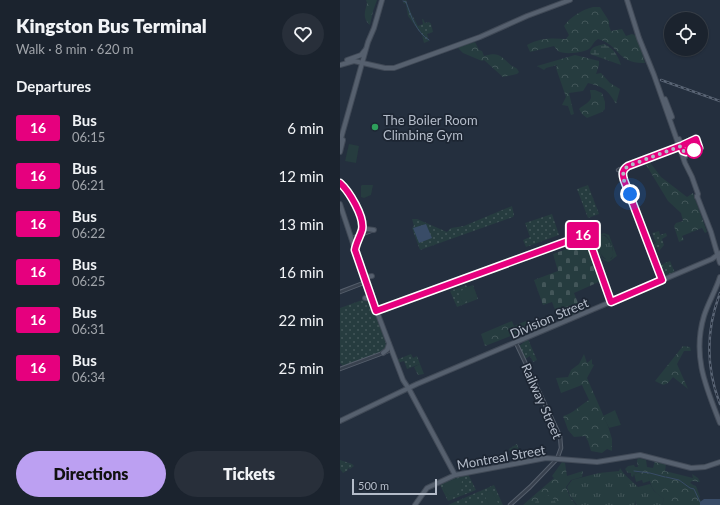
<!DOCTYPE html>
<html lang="en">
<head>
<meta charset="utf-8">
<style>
  body { margin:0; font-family:Lato,sans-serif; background:#282f3a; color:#f1f3f6; height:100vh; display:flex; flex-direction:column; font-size:15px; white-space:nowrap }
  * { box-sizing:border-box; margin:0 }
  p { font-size:13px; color:#a0a4aa }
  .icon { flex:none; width:22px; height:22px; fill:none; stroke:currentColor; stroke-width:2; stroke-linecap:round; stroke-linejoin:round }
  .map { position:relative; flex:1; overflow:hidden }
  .side { display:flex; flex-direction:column; background:#1b232e; width:340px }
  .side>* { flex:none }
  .badge { padding:0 8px; border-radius:3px; font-size:14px; line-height:26px }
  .buttons { position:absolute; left:324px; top:12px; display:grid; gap:8px }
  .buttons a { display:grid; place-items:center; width:44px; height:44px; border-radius:50%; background:#1b232e; box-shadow:0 1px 3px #0004,0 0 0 1px #39404a; font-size:20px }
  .scale { position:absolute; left:12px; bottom:10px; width:85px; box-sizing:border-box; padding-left:4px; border:2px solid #b4bcc9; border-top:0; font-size:11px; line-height:14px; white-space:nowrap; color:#b4bcc9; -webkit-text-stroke:3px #1d2633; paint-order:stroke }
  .you { position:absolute; width:20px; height:20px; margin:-10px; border:3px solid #fff; border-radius:50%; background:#1a73e8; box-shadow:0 0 0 6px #1a73e833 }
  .map>.badge { position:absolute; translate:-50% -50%; box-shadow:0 0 0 2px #fff }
  h2 { padding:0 16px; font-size:15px; line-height:36px }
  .round { display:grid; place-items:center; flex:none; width:42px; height:42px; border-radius:21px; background:#282f3a }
  .summary { display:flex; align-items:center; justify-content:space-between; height:68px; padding:0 16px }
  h1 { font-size:19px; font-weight:800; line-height:30px }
  .button { display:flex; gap:8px; margin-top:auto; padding:8px 16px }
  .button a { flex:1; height:46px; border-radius:24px; background:#bca0f2; color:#111; font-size:16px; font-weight:800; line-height:46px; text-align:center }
  .button a+a { background:#282f3a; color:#f1f3f6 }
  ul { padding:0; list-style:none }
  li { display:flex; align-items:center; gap:12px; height:48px; padding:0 16px }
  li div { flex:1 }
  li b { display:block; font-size:15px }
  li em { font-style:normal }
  li .badge { min-width:44px; font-weight:700; text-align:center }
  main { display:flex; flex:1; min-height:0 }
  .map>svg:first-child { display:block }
  .grass { fill:url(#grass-tufts) }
  .forest { fill:url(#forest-crowns) }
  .wetland { fill:url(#wetland-marsh) }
  .cemetery { fill:url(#cemetery-stones) }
  .park { fill:url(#park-dots) }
  .pitch { fill:#263c3f; fill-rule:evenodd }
  .water { fill:#394c67 }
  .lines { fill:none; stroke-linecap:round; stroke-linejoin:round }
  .stream { stroke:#394c67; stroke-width:1 }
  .minor-casing { stroke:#565f6c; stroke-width:4.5 }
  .major-casing { stroke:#414a57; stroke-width:6 }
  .minor { stroke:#38414e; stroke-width:2.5 }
  .major { stroke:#56606e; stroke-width:4 }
  .rail-casing { stroke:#5a6575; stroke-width:2.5 }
  .rail { stroke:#1d2633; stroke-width:1; stroke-dasharray:3; stroke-linecap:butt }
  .line-casing { stroke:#fff; stroke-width:9 }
  .line { stroke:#e6007e; stroke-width:6 }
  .walk { stroke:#b4bcc9; stroke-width:4; stroke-dasharray:0 7.2 }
  .leisure-dot { fill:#2e9e5b; stroke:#1d2633; stroke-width:1.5 }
  .stop-dot { fill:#fff; stroke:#e6007e; stroke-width:2 }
  .labels { text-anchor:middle; stroke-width:3.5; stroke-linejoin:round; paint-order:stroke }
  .poi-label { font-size:13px; fill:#b4bcc9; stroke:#1d2633; text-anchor:start }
  .street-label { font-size:13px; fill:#b4bcc9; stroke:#1d2633 }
</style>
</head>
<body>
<main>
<section class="side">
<div class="summary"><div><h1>Kingston Bus Terminal</h1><p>Walk · 8 min · 620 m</p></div><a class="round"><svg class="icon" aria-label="heart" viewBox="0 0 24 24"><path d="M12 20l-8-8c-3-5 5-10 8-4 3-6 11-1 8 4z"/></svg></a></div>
<h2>Departures</h2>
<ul>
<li><span class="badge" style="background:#e6007e;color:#fff">16</span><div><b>Bus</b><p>06:15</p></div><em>6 min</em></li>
<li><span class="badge" style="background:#e6007e;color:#fff">16</span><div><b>Bus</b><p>06:21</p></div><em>12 min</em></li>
<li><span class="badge" style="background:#e6007e;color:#fff">16</span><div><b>Bus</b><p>06:22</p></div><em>13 min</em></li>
<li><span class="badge" style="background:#e6007e;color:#fff">16</span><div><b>Bus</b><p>06:25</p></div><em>16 min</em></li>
<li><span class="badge" style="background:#e6007e;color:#fff">16</span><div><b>Bus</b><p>06:31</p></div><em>22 min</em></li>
<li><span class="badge" style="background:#e6007e;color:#fff">16</span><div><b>Bus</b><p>06:34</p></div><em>25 min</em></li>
</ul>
<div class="button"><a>Directions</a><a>Tickets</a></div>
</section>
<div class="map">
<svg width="380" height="505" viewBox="0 0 380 505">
  <defs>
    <pattern id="grass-tufts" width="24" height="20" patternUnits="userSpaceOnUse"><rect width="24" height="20" fill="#263c3f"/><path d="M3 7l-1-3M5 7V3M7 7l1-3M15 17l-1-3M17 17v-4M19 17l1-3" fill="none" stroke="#435659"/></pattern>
    <pattern id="forest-crowns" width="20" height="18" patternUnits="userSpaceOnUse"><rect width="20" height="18" fill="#263c3f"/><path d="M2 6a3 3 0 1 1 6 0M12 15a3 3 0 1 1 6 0" fill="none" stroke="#435659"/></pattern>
    <pattern id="wetland-marsh" width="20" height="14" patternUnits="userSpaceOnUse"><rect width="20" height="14" fill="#263c3f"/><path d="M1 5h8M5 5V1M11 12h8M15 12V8" fill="none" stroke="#435659"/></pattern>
    <pattern id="cemetery-stones" width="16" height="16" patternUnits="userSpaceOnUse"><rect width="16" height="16" fill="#263c3f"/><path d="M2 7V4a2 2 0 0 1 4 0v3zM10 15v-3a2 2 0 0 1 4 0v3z" fill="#435659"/></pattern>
    <pattern id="park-dots" width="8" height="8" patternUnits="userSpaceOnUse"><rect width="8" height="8" fill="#263c3f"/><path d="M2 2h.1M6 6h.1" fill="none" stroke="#435659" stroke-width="1.8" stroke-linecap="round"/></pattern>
  </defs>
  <rect width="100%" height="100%" fill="#242f3e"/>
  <!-- grass -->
  <g class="grass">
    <path d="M261,235c8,0 13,14 12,21l-4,4c-8,-1 -12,-14 -12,-21z"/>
    <polygon points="280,468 284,474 298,487 310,484 314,491 324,499 322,505 296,505 296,500 295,505 237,505 230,496 227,487 232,480 259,473 279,471"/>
  </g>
  <!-- forest -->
  <g class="forest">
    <path d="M26,0h11l-4,11 -3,14c-8,-7 -5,-13 -3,-22z"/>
    <path d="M253,7h7l9,14v5l2,5 11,-2 4,7 6,-2 5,2 8,27c-28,1 -25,-18 -47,-24 -5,3 -5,6 -8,9 -5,5 -27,7 -32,3 -1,-1 -4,-5 -4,-5l-24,6 -3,-7c13,-7 24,-7 39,-6l3,-4 -5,-9c7,-10 18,-16 29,-19z"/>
    <path d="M135,42l4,8 3,1 2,5c16,-5 17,1 28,10 4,2 5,2 7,6l-2,2 -14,3 -19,-17 -2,1 -19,-8 -5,-5 1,-1z"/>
    <path d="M235,55l24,6v4l-3,9 5,-1 9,10 10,6 -4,15c-8,-14 -12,-17 -28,-21l-5,8 -14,2 5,21 -3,1 -3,-9 -6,-1 4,-8 -10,-29 1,-3 -11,3 -2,2 -7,-4z"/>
    <path d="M250,90h5l7,3 3,9v7l-3,3 -15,6 -5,-4 -3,-5c4,-4 12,-7 12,-12 0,-3 -1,-5 -1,-7z"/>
    <polygon points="309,161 321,177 347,197 353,193 367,232 365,233 362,228 342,236 344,240 339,242 334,226 336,223 343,221 341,213 328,201 305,163"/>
    <polygon points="172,321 174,326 186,321 189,329 145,346 141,334"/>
    <polygon points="343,346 350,347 351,351 344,351 337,364 348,389 333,377 328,383 323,385 315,381"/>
    <path d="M244,354l3,9 5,-4v5l2,1 -7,13 21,48 4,13v12l-5,-2 -5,4 -11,-2 -3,-10 -3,-5 -11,1 -6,-7 -5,-14c11,-3 17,-11 26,-16l-7,-15 -21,8 -5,-15 12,-1 3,-7 8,-6z"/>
    <polygon points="80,364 84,374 78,375 74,367"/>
    <polygon points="177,444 178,447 185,461 175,463 169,449"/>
    <path d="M298,458l8,2 1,7 6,1 2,-7 11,3 -1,7 28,7 -1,-4 6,4 2,4 -8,-1 -2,2 2,1 1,1 3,1 4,11 -1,1 2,3 -1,4h-38l2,-6c-7,-5 -13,-10 -14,-18l-9,-6 -1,-3 -6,2 -1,3 -2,-1v-3h-3l-3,-4 3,-3 6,-1 1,2h3l-1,-6z"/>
    <polygon points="222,462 225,463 227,476 243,471 242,477 231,480 226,487 230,497 236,505 210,505 208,501 205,497 195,505 183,505 214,478 212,476"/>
  </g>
  <!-- wetland -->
  <g class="wetland">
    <path d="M264,44c10,4 14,12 17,21l-31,-11c0,-8 8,-8 14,-10z"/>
    <polygon points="209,495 213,498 217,505 196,505 195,502"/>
  </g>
  <!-- cemetery -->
  <polygon class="cemetery" points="246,236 261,281 234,293 242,313 220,322 212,302 203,305 194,280 218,271 213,254 243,243 242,238"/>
  <!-- park -->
  <g class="park">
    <polygon points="64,0 66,0 71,13 78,26 83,24 82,19 83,19 85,23 89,22 91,24 93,32 87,34 89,41 84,43 82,35 68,16 66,4 63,3"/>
    <polygon points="248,185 259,214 248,218 237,189"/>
    <polygon points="172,206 174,215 173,217 80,250 72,228 74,226 72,219 77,219 107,232 111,228 124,226"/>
    <polygon points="212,214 219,235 186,247 183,240 190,237 185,223"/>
    <polygon points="319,231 320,235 326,233 327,236 322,239 324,245 319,251 317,247 312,249 310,245 316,243 312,233"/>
    <polygon points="330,261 335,273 323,277 318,266"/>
    <polygon points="126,285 127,287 133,285 138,299 117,307 110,291"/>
    <polygon points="25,299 31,300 47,345 43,351 3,366 0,363 0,308"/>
    <polygon points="188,339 197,360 193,362 190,356 185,359 179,346"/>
    <polygon points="71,354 73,358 77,356 80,364 67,369 64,361 57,363 56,360"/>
    <polygon points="0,460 12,464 14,466 10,469 8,468 8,470 3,473 0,469"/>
    <polygon points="128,474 136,490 108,501 99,483 111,478"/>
    <polygon points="154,485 163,505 108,505"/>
  </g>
  <!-- pitch -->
  <g class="pitch">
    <polygon points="9,144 19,146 16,163 5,161"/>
    <polygon points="22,185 33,185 31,195 24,198 21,197 21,186"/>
    <path d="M264,233l5,2 8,21 -8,6c-10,-1 -17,-18 -12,-27zM259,235h6c6,5 11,18 6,24h-6l-3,-2 -5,-16z"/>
    <polygon points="133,286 137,296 123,303 118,292"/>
    <polygon points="275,410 281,425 269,428 263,416"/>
    <polygon points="300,472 301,475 307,473 310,481 303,483 302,480 296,482 294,474"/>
    <path d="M119,478l3,2 -1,12 -9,4c-7,-2 -10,-7 -7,-14z"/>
    <polygon points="151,490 159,505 149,505 144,494"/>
    <polygon points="136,496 140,505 130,505 128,500"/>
  </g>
  <!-- water -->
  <g class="water">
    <polygon points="86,224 92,238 79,243 73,228"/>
    <polygon points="364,499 380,499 380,505 360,505 360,502"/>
  </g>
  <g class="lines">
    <!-- stream -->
    <g class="stream">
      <path d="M63,1l3,1c5,14 10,30 23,38"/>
      <polyline points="294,471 310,473 325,477"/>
      <polyline points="326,477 339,480 350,488 354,489 360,502"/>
    </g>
    <!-- minor casing -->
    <g class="minor-casing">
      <g id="minor">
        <polyline points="280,169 322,280"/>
        <polyline points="278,170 339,146"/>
        <polyline points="12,238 31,231"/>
        <polyline points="0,292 26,282"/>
        <polyline points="0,369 51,350"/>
        <polyline points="170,505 190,487 217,459 221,448 220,436 176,343"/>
      </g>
    </g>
    <!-- major casing -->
    <g class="major-casing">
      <g id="major">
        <polyline points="287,0 299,38 314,75 345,163 352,177 358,194 357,197"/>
        <polyline points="7,60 21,55 25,50"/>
        <polyline points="0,65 14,61 45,68 54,68 140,37 187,16 230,0"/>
        <polyline points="325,99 332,117"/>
        <polyline points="339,139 345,157"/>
        <polyline points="0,142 28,42 34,28 42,0"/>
        <polyline points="0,152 3,140"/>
        <path d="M0,183c10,8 22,31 22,44 0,7 -6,13 -7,21"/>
        <polyline points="357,196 371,232 380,263"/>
        <polyline points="0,204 26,283 63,380 69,389 115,475"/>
        <polyline points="23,225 26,229 34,230"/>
        <polyline points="24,276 26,277 32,276"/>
        <path d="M380,277c-4,13 -12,26 -16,39 -12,40 2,71 16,107"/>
        <polyline points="25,298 31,299 33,301"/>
        <polyline points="43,353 47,350 49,344"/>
        <polyline points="0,421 77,384 372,259 380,253"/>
        <polyline points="75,505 87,488 115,475 206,458 257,462 300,455 351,468 365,467 380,462"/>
      </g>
    </g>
    <!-- minor -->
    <use href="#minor" class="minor"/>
    <!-- major -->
    <use href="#major" class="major"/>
    <!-- rail casing -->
    <g class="rail-casing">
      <g id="rail">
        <polyline points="321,80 380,101"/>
        <path d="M380,293c-14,37 -14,75 0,111"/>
      </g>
    </g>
    <!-- rail -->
    <use href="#rail" class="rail"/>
  </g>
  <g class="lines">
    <!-- line casing -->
    <g class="line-casing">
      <path id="line" d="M0,183c9,8 25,34 22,47 -2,7 -6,13 -7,20l21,61 211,-77 24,68 51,-22 -38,-100c-2,-6 -2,-10 4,-14l53,-20 2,5 3,1 13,-4 -3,-9 -13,6"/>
    </g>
    <!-- line -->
    <use href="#line" class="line"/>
    <!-- walk -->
    <path class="walk" d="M290,194c-4,-9 -12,-20 -2,-28l53,-20 2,5 11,-1"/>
  </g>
  <!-- markers -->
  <circle class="leisure-dot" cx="35" cy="127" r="4"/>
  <circle class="stop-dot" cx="354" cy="150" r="8"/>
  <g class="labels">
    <!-- poi labels -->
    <g class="poi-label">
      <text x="43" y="125">The Boiler Room<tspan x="43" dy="15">Climbing Gym</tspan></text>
    </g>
    <!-- street labels -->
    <g class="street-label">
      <text transform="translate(209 318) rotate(-23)" y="5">Division Street</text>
      <text transform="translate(202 401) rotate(66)" y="5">Railway Street</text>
      <text transform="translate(161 457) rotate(-10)" y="5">Montreal Street</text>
    </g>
  </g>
</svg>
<div class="buttons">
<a><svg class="icon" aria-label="locate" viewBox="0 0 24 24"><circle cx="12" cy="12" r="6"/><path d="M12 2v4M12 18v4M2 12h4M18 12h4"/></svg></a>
</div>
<div class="scale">500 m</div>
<div class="you" style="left:290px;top:194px"></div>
<b class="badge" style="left:243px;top:235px;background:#e6007e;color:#fff">16</b>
</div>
</main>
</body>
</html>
